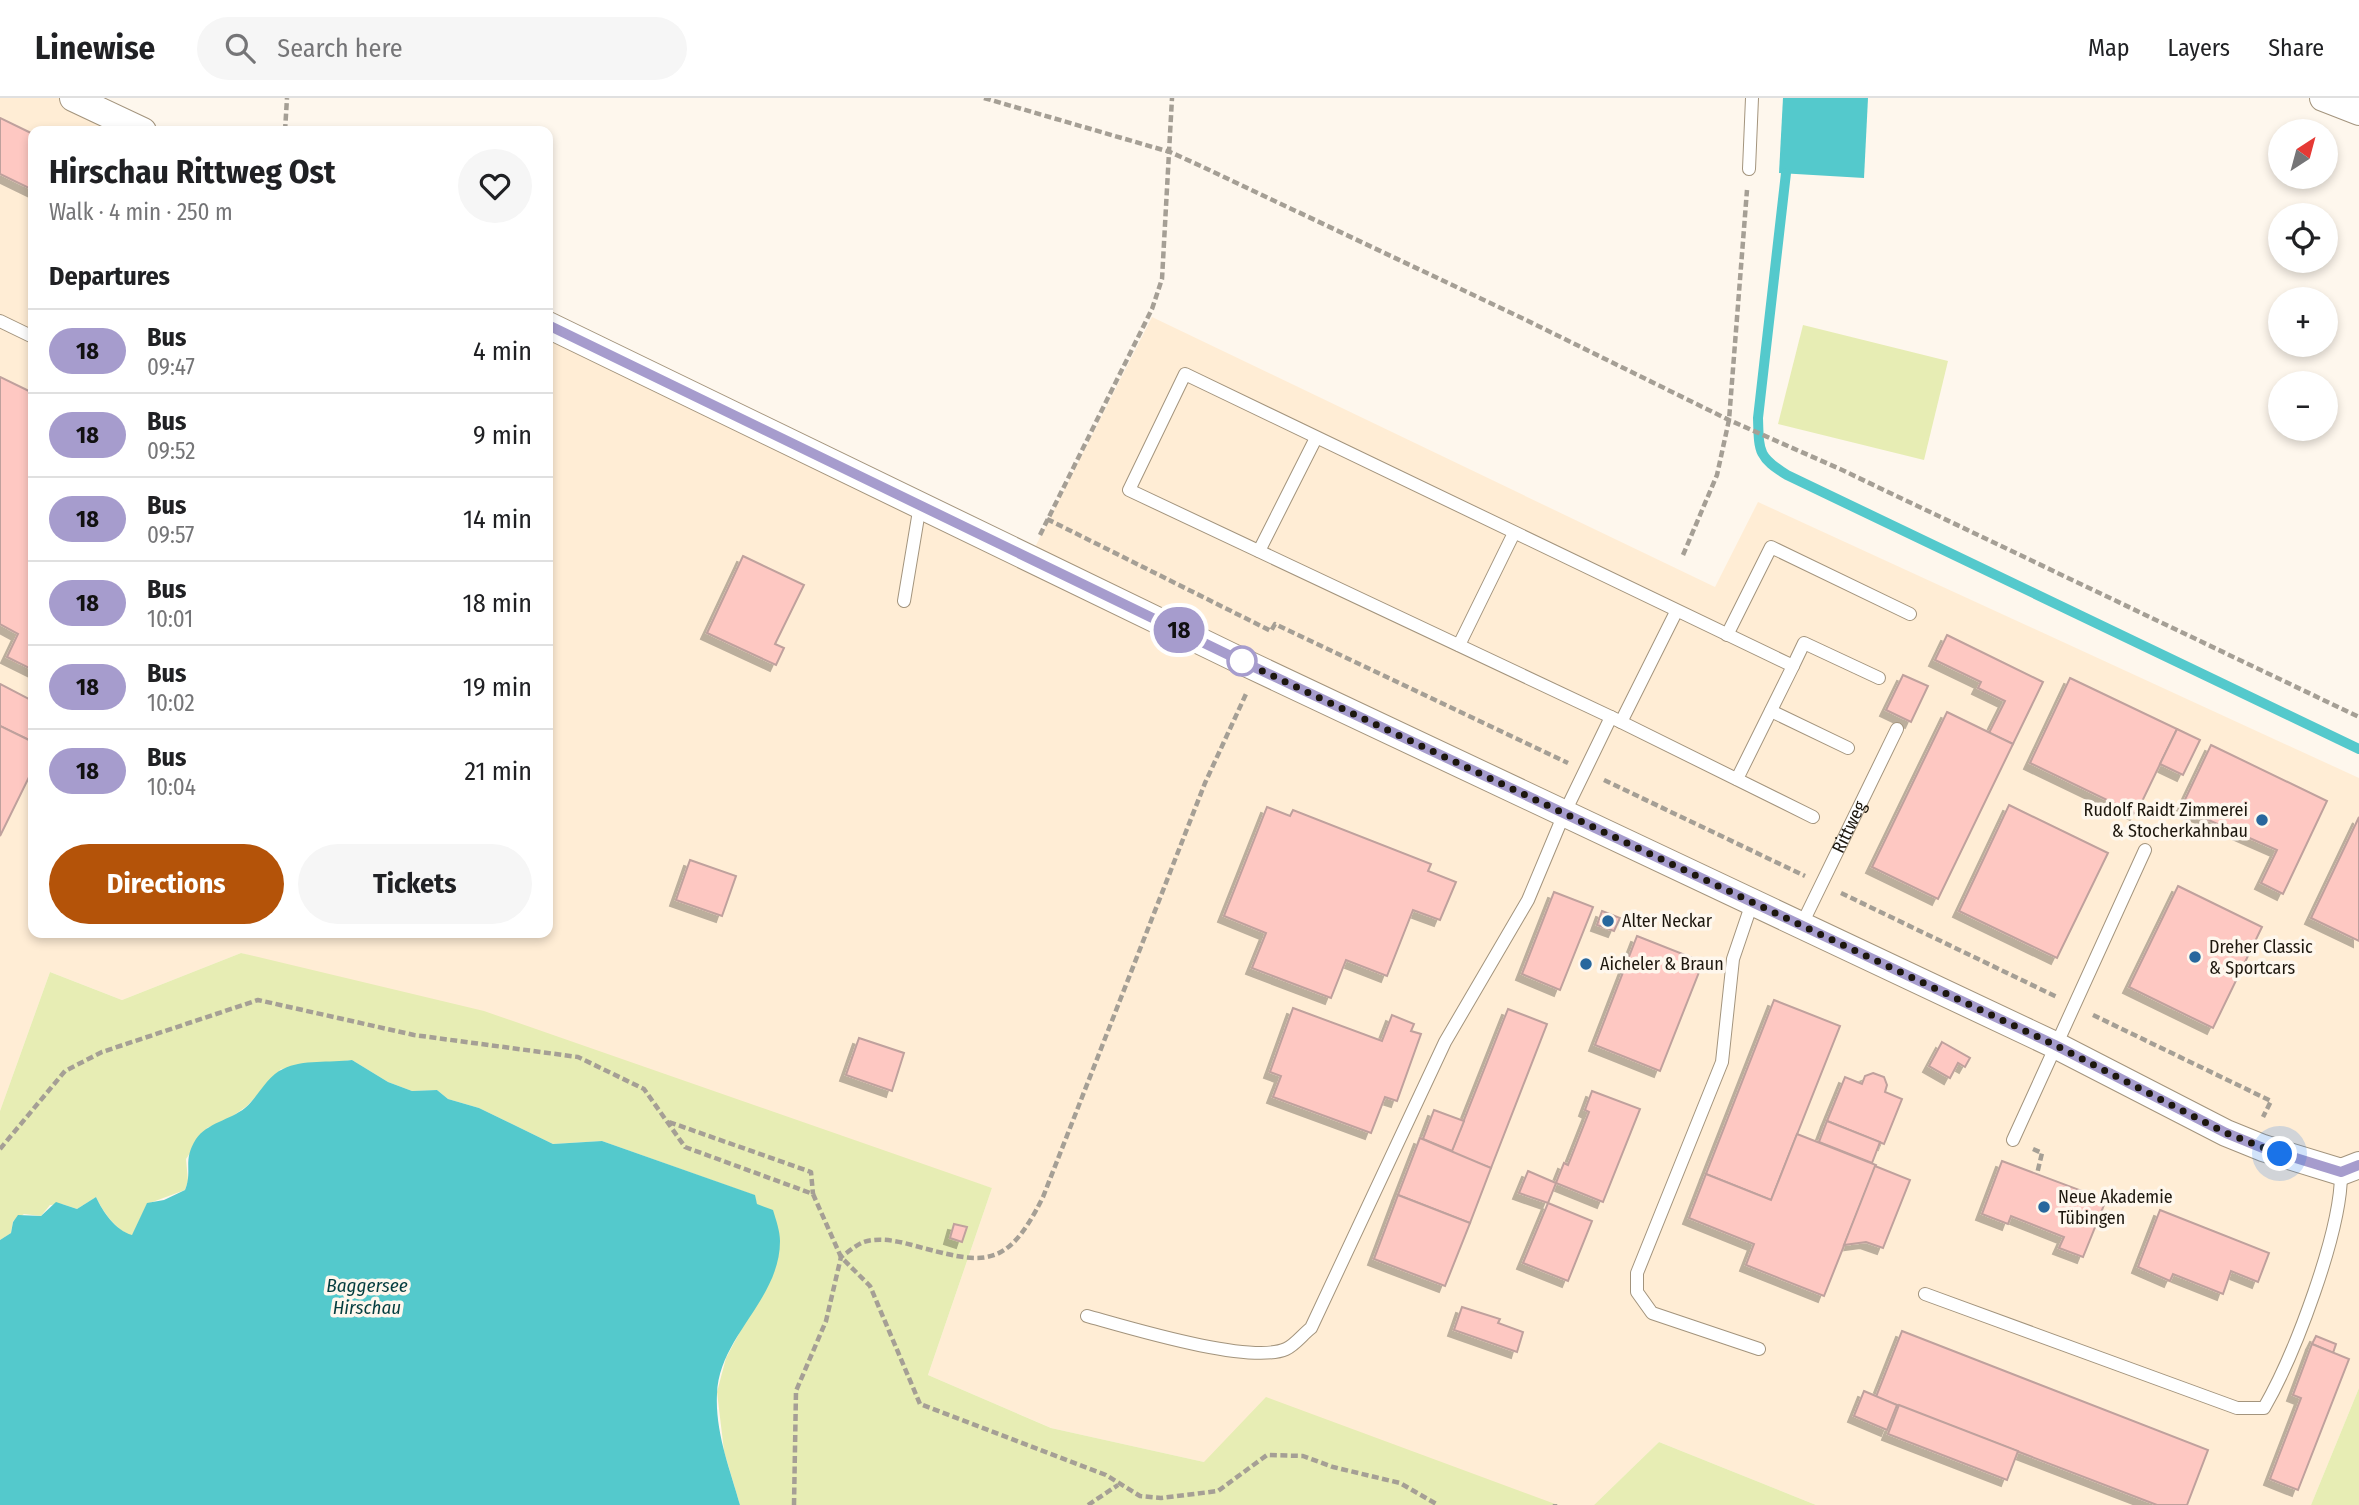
<!DOCTYPE html>
<html lang="en">
<head>
<meta charset="utf-8">
<style>
  body { margin:0; font-family:"Fira Sans Condensed",sans-serif; background:#f6f6f6; color:#202124; height:100vh; display:flex; flex-direction:column; font-size:26px; white-space:nowrap }
  * { box-sizing:border-box; margin:0 }
  p { font-size:23px; color:#757577 }
  .icon { flex:none; width:38px; height:38px; fill:none; stroke:currentColor; stroke-width:2; stroke-linecap:round; stroke-linejoin:round }
  .map { position:relative; flex:1; overflow:hidden }
  .panel { position:absolute; left:28px; top:28px; width:525px; height:812px; display:flex; flex-direction:column; background:#fff; border-radius:14px; box-shadow:0 4px 10px #0003 }
  .panel>* { flex:none }
  .badge { padding:0 14px; border-radius:23px; font-size:24px; line-height:46px }
  .needle { width:46px; rotate:36deg }
  .fabs { position:absolute; left:2268px; top:21px; display:grid; gap:14px }
  .fabs a { display:grid; place-items:center; width:70px; height:70px; border-radius:50%; background:#fff; box-shadow:0 4px 10px #0003; font-size:35px }
  .you { position:absolute; width:35px; height:35px; margin:-18px; border:5px solid #fff; border-radius:50%; background:#1a73e8; box-shadow:0 0 0 10px #1a73e833 }
  .map>.badge { position:absolute; translate:-50% -50%; box-shadow:0 0 0 4px #fff }
  h2 { padding:0 21px; font-size:26px; line-height:63px }
  .round { display:grid; place-items:center; flex:none; width:74px; height:74px; border-radius:37px; background:#f6f6f6 }
  .overview { display:flex; align-items:center; justify-content:space-between; height:119px; padding:0 21px }
  h1 { font-size:33px; font-weight:700; line-height:52px }
  .action { display:flex; gap:14px; margin-top:auto; padding:14px 21px }
  .action a { flex:1; height:80px; border-radius:42px; background:#b45309; color:#fff; font-size:28px; font-weight:700; line-height:80px; text-align:center }
  .action a+a { background:#f6f6f6; color:#202124 }
  ul { padding:0; list-style:none }
  li { display:flex; align-items:center; gap:21px; height:84px; padding:0 21px; border-top:2px solid #e0e0e0 }
  li div { flex:1 }
  li b { display:block; font-size:26px }
  li em { font-style:normal }
  li .badge { min-width:77px; font-weight:700; text-align:center }
  header { display:flex; align-items:center; gap:42px; box-sizing:border-box; height:98px; padding:0 35px; background:#fff; border-bottom:2px solid #e0e0e0 }
  header strong { font-size:33px }
  nav { display:flex; gap:38px; margin-inline-start:auto; font-size:24px }
  .search { width:490px; height:63px; background:#f6f6f6; display:flex; align-items:center; gap:18px; box-sizing:border-box; padding:0 24px; border-radius:38px; color:#757577; font-size:26px }
  .map>svg:first-child { display:block }
  .built { fill:#ffedd5 }
  .green { fill:#e7edb4 }
  .water { fill:#54c9cc }
  .lines { fill:none; stroke-linecap:round; stroke-linejoin:round }
  .stream { stroke:#54c9cc; stroke-width:10 }
  .building { fill:#fec8c2; stroke:#bfa19d; stroke-width:2; filter:url(#shadow) }
  .lane-casing { stroke:#a3947d; stroke-width:14 }
  .street-casing { stroke:#a3947d; stroke-width:28 }
  .path { stroke:#a59f95; stroke-width:4.5; stroke-dasharray:7 3.5; stroke-linecap:butt }
  .lane { stroke:#fff; stroke-width:12 }
  .street { stroke:#fff; stroke-width:26 }
  .line-casing { stroke:#fff; stroke-width:16 }
  .line { stroke:#a69ccd; stroke-width:10 }
  .walk { stroke:#1d170e; stroke-width:7; stroke-dasharray:0 12.6 }
  .stop-dot { fill:#fff; stroke:#a69ccd; stroke-width:3.5 }
  .poi-dot { fill:#27679d; stroke:#fef7ed; stroke-width:2.5 }
  .labels { text-anchor:middle; stroke-width:7; stroke-linejoin:round; paint-order:stroke }
  .poi-label { font-size:18px; fill:#1d170e; stroke:#fef7ed; text-anchor:start }
  .street-label { font-size:18px; fill:#1d170e; stroke:#fef7ed }
  .water-label { font-size:19px; font-style:italic; fill:#043d3f; stroke:#fef7ed }
</style>
</head>
<body>
<header>
<strong>Linewise</strong>
<div class="search"><svg class="icon" aria-label="search" viewBox="0 0 24 24"><circle cx="10" cy="10" r="6"/><path d="M15 15l6 6"/></svg>Search here</div>
<nav><a>Map</a><a>Layers</a><a>Share</a></nav>
</header>
<div class="map">
<svg width="2359" height="1407" viewBox="0 0 2359 1407">
  <defs>
    <filter id="shadow"><feDropShadow dx="-6" dy="6" stdDeviation="0" flood-color="#0004"/></filter>
  </defs>
  <rect width="100%" height="100%" fill="#fef7ed"/>
  <!-- built -->
  <polygon class="built" points="0,0 73,0 143,33 33,33 33,835 548,835 548,227 1030,459 1152,219 1715,489 1758,404 2359,680 2359,1290 2311,1407 1816,1407 1659,1344 1594,1407 1557,1407 1204,1364 1051,1330 928,1277 992,1090 241,855 122,902 50,874 0,1013"/>
  <!-- green -->
  <g class="green">
    <polygon points="1803,227 1948,263 1924,362 1778,326"/>
    <path d="M241,855l243,58 508,177 -64,187 123,53 153,34 62,-65 292,108h-818l-16,-54 -7,-59 9,-34 17,-32 14,-122 -3,-9 -152,-54 -49,3 -74,-36 -31,-9 -11,-9 -25,1 -24,-9 -36,-22 -71,9 -34,37 -20,14 -20,8 -21,31 2,22 -3,9 -38,14 -15,32c-16,-6 -29,-24 -36,-39l-19,12 -15,-5 -12,1 -9,11 -17,-2 -11,7 -2,12 -11,7v-129l50,-139 72,28z"/>
    <polygon points="2359,1290 2359,1407 2311,1407"/>
    <polygon points="1659,1344 1816,1407 1594,1407"/>
  </g>
  <!-- water -->
  <g class="water">
    <polygon points="1783,0 1868,0 1864,80 1779,75"/>
    <path d="M352,962l36,22 24,9 25,-1 11,9 31,9 74,36 49,-3 153,54 2,9 16,6c3,10 7,21 7,31 0,59 -61,95 -63,153 -2,38 13,75 23,111h-740v-265l11,-7 2,-11 5,-7 23,1 15,-14 21,7 19,-12c7,15 19,33 36,38l15,-32 17,-3 21,-10c8,-20 -3,-29 11,-51 11,-16 34,-19 49,-31 13,-11 22,-32 38,-39 20,-10 47,-6 69,-9z"/>
  </g>
  <g class="lines">
    <!-- stream -->
    <path class="stream" d="M1786,75l-28,245c1,34 0,39 29,57l572,274"/>
  </g>
  <!-- building -->
  <g class="building">
    <polygon points="0,20 33,36 33,92 0,76"/>
    <polygon points="0,279 33,295 33,572 7,559 18,536 0,526"/>
    <polygon points="743,458 804,487 775,546 784,550 776,567 707,535"/>
    <polygon points="1947,537 2043,584 2013,646 1989,635 2005,603 1978,590 1981,584 1935,562"/>
    <polygon points="1903,577 1928,588 1911,624 1886,612"/>
    <polygon points="2070,580 2177,631 2136,716 2030,665"/>
    <polygon points="0,586 33,603 33,644 0,628"/>
    <polygon points="1947,614 2013,646 1938,801 1872,769"/>
    <polygon points="0,628 33,644 33,671 0,738"/>
    <polygon points="2177,631 2200,642 2183,677 2160,666"/>
    <polygon points="2211,647 2327,703 2283,796 2261,785 2277,752 2181,710"/>
    <polygon points="2009,707 2108,755 2057,860 1959,813"/>
    <polygon points="1267,709 1290,718 1293,712 1431,766 1428,773 1456,784 1440,822 1413,812 1387,878 1346,862 1331,900 1252,870 1266,835 1224,818"/>
    <polygon points="2359,719 2359,843 2311,820"/>
    <polygon points="690,762 736,778 722,818 676,802"/>
    <polygon points="2178,788 2262,829 2213,930 2129,889"/>
    <polygon points="1554,794 1593,809 1560,892 1522,876"/>
    <polygon points="1602,813 1620,820 1614,833 1597,827"/>
    <polygon points="1637,838 1703,864 1660,973 1595,947"/>
    <polygon points="1774,902 1840,928 1771,1102 1706,1076"/>
    <polygon points="1293,910 1382,943 1392,917 1414,926 1411,933 1421,936 1397,1003 1385,999 1371,1035 1273,999 1281,978 1270,974"/>
    <polygon points="1508,911 1547,926 1491,1070 1451,1055"/>
    <polygon points="859,940 904,955 892,993 846,977"/>
    <polygon points="1942,944 1970,960 1965,969 1958,965 1950,980 1929,968"/>
    <polygon points="1873,975 1884,979 1887,987 1885,994 1902,1001 1884,1046 1827,1023 1845,979 1862,986 1865,978"/>
    <polygon points="1592,993 1640,1011 1603,1104 1556,1085 1564,1065 1568,1067 1589,1014 1585,1012"/>
    <polygon points="1434,1012 1464,1023 1452,1053 1423,1041"/>
    <polygon points="1827,1023 1880,1044 1872,1065 1819,1044"/>
    <polygon points="1797,1036 1876,1067 1824,1198 1746,1167 1754,1146 1689,1120 1706,1076 1771,1102"/>
    <polygon points="1420,1040 1491,1070 1470,1125 1398,1097"/>
    <polygon points="2002,1063 2106,1102 2083,1159 2059,1150 2064,1139 2011,1118 2008,1126 1982,1116"/>
    <polygon points="1875,1068 1910,1082 1883,1150 1866,1144 1844,1147"/>
    <polygon points="1528,1073 1556,1085 1548,1105 1519,1095"/>
    <polygon points="1398,1097 1470,1125 1445,1188 1374,1161"/>
    <polygon points="1548,1105 1592,1123 1568,1183 1523,1165"/>
    <polygon points="2160,1112 2269,1155 2258,1184 2231,1173 2223,1196 2173,1176 2170,1183 2138,1169"/>
    <polygon points="954,1126 967,1129 962,1144 950,1140"/>
    <polygon points="1462,1209 1500,1221 1498,1225 1523,1234 1517,1254 1454,1232"/>
    <polygon points="1902,1233 2208,1352 2187,1407 2157,1407 1876,1299"/>
    <polygon points="2316,1238 2336,1246 2333,1255 2312,1246"/>
    <polygon points="2312,1246 2349,1261 2298,1392 2270,1381 2301,1300 2293,1297"/>
    <polygon points="1864,1293 1897,1307 1887,1332 1854,1318"/>
    <polygon points="1899,1307 2018,1353 2007,1382 1888,1336"/>
  </g>
  <g class="lines">
    <!-- lane casing -->
    <g class="lane-casing">
      <g id="lane">
        <polyline points="1749,71 1752,0"/>
        <polyline points="0,223 33,239"/>
        <polyline points="1259,453 1316,340"/>
        <polyline points="904,503 920,407"/>
        <polyline points="1727,537 1771,449 1910,516"/>
        <polyline points="1459,547 1514,435"/>
        <polyline points="1793,568 1804,545 1879,580"/>
        <polyline points="1771,613 1848,650"/>
        <polyline points="1611,619 1129,392 1185,276 1793,568 1737,681"/>
        <polyline points="1621,624 1676,514"/>
        <polyline points="1752,805 1733,861 1722,964 1637,1175 1637,1194 1652,1215 1759,1251"/>
        <path id="s1" d="M1801,828l96,-197"/>
        <polyline points="2013,1042 2145,752"/>
        <path d="M1925,1196l312,114h27c30,-52 78,-177 77,-236"/>
        <path d="M1087,1218c40,11 163,49 199,33 9,-4 17,-15 25,-21l134,-286 83,-142 36,-86 47,-97 202,100"/>
      </g>
    </g>
    <!-- street casing -->
    <g class="street-casing">
      <g id="street">
        <polyline points="73,0 143,33"/>
        <polyline points="2323,0 2359,14"/>
        <polyline points="548,227 1235,560 2055,947 2226,1035 2263,1050 2341,1074 2359,1067"/>
      </g>
    </g>
    <!-- path -->
    <g class="path">
      <polyline points="984,0 1170,54 1203,69 1526,222 1729,322 1840,371 2359,619"/>
      <polyline points="285,33 287,0"/>
      <polyline points="1047,421 1271,533 1275,526 1568,665"/>
      <polyline points="1040,437 1152,211 1162,181 1172,0"/>
      <polyline points="1683,457 1717,377 1729,322 1747,92"/>
      <polyline points="1604,682 1805,778"/>
      <polyline points="1841,795 2057,899"/>
      <polyline points="2093,917 2271,1003 2263,1019"/>
      <polyline points="669,1024 811,1074 813,1096"/>
      <polyline points="0,1051 65,973 102,954 258,902 414,937 578,959 644,991 685,1049 813,1096 841,1159 870,1188 920,1306 1106,1377 1140,1398 1161,1400 1218,1393 1267,1357 1303,1358 1333,1369 1400,1385 1438,1407"/>
      <polyline points="2033,1051 2042,1055 2037,1076"/>
      <path d="M794,1407l2,-114 30,-70 15,-64c7,-5 15,-12 23,-15 15,-5 33,-1 48,3 71,19 94,27 131,-48l162,-414 41,-89"/>
      <polyline points="1088,1407 1118,1387"/>
      <polyline points="1555,1407 1555,1406"/>
    </g>
    <!-- lane -->
    <use href="#lane" class="lane"/>
    <!-- street -->
    <use href="#street" class="street"/>
  </g>
  <g class="lines">
    <!-- line casing -->
    <g class="line-casing">
      <polyline id="line" points="548,227 1235,560 2055,947 2226,1035 2263,1050 2341,1074 2359,1067"/>
    </g>
    <!-- line -->
    <use href="#line" class="line"/>
    <!-- walk -->
    <polyline class="walk" points="1242,563 1235,560 2055,947 2226,1035 2280,1056"/>
  </g>
  <!-- markers -->
  <circle class="stop-dot" cx="1242" cy="563" r="14"/>
  <g class="poi-dot">
    <circle cx="2262" cy="722" r="7"/>
    <circle cx="1608" cy="823" r="7"/>
    <circle cx="2195" cy="859" r="7"/>
    <circle cx="1586" cy="866" r="7"/>
    <circle cx="2044" cy="1109" r="7"/>
  </g>
  <g class="labels">
    <!-- poi labels -->
    <g class="poi-label">
      <text x="2248" y="718" text-anchor="end">Rudolf Raidt Zimmerei<tspan x="2248" dy="21">&amp; Stocherkahnbau</tspan></text>
      <text x="1622" y="829">Alter Neckar</text>
      <text x="2209" y="855">Dreher Classic<tspan x="2209" dy="21">&amp; Sportcars</tspan></text>
      <text x="1600" y="872">Aicheler &amp; Braun</text>
      <text x="2058" y="1105">Neue Akademie<tspan x="2058" dy="21">Tübingen</tspan></text>
    </g>
    <!-- street labels -->
    <g class="street-label">
      <text dy="6" stroke="none"><textPath href="#s1" startOffset="110">Rittweg</textPath></text>
    </g>
    <!-- water labels -->
    <g class="water-label">
      <text x="367" y="1194">Baggersee<tspan x="367" dy="22">Hirschau</tspan></text>
    </g>
  </g>
</svg>
<div class="fabs">
<a><svg class="needle" viewBox="-14 -14 28 28"><path d="M0-13l5 13h-10z" fill="#e53935"/><path d="M0 13l5-13h-10z" fill="#757577"/></svg></a>
<a><svg class="icon" aria-label="locate" viewBox="0 0 24 24"><circle cx="12" cy="12" r="6"/><path d="M12 2v4M12 18v4M2 12h4M18 12h4"/></svg></a>
<a>+</a>
<a>−</a>
</div>
<div class="you" style="left:2280px;top:1056px"></div>
<b class="badge" style="left:1179px;top:532px;background:#a69ccd;color:#111">18</b>
<section class="panel">
<div class="overview"><div><h1>Hirschau Rittweg Ost</h1><p>Walk · 4 min · 250 m</p></div><a class="round"><svg class="icon" aria-label="heart" viewBox="0 0 24 24"><path d="M12 20l-8-8c-3-5 5-10 8-4 3-6 11-1 8 4z"/></svg></a></div>
<h2>Departures</h2>
<ul>
<li><span class="badge" style="background:#a69ccd;color:#111">18</span><div><b>Bus</b><p>09:47</p></div><em>4 min</em></li>
<li><span class="badge" style="background:#a69ccd;color:#111">18</span><div><b>Bus</b><p>09:52</p></div><em>9 min</em></li>
<li><span class="badge" style="background:#a69ccd;color:#111">18</span><div><b>Bus</b><p>09:57</p></div><em>14 min</em></li>
<li><span class="badge" style="background:#a69ccd;color:#111">18</span><div><b>Bus</b><p>10:01</p></div><em>18 min</em></li>
<li><span class="badge" style="background:#a69ccd;color:#111">18</span><div><b>Bus</b><p>10:02</p></div><em>19 min</em></li>
<li><span class="badge" style="background:#a69ccd;color:#111">18</span><div><b>Bus</b><p>10:04</p></div><em>21 min</em></li>
</ul>
<div class="action"><a>Directions</a><a>Tickets</a></div>
</section>
</div>
</body>
</html>
